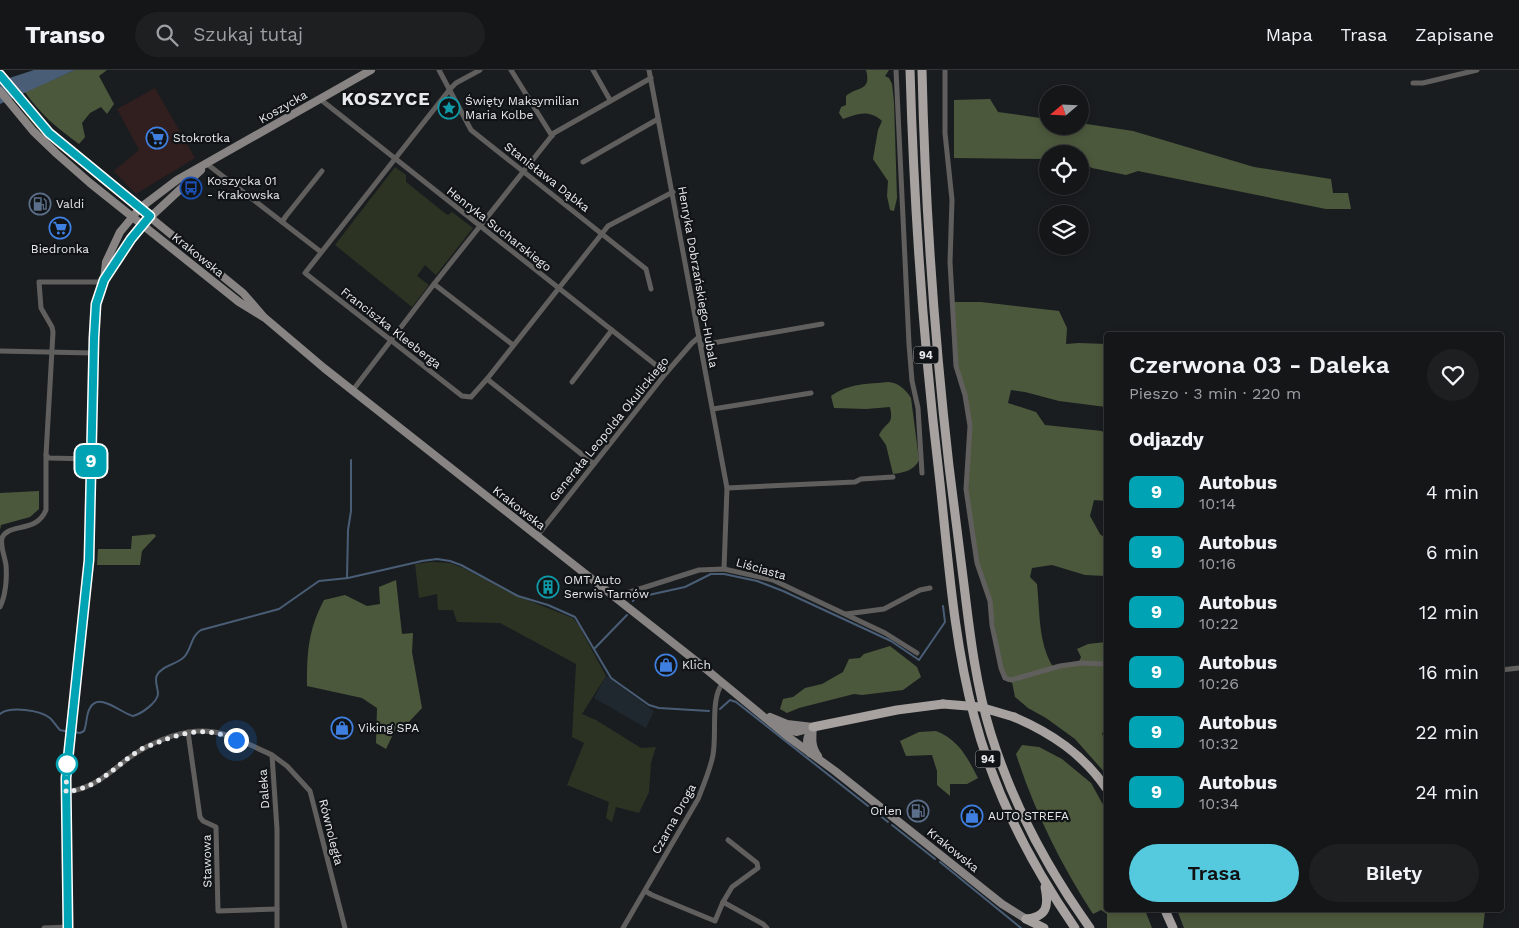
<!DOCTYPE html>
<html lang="pl">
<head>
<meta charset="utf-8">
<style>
  body { margin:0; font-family:"Work Sans",sans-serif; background:#1d1f21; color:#f1f3f6; height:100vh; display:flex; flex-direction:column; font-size:19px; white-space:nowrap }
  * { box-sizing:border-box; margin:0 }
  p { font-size:16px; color:#9d9fa2 }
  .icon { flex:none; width:28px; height:28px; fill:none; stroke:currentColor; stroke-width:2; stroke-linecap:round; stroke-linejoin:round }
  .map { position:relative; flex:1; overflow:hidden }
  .side { position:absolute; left:1104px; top:262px; width:400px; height:580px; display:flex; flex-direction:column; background:#141618; border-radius:5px; box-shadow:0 2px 8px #0003,0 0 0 1px #333537 }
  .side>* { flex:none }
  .badge { padding:0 10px; border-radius:8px; font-size:18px; line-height:32px }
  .needle { width:32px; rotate:251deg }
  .tools { position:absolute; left:1039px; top:15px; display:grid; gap:10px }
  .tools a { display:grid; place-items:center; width:50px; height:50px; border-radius:50%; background:#141618; box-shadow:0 2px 8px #0003,0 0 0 1px #333537; font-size:25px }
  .you { position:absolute; width:25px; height:25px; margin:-12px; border:4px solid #fff; border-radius:50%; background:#1a73e8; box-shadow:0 0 0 8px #1a73e833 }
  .map>.badge { position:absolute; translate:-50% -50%; box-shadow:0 0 0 2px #fff }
  h2 { padding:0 25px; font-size:19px; line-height:45px }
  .round { display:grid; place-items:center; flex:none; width:52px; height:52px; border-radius:26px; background:#1d1f21 }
  .head { display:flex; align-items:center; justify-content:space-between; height:85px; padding:0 25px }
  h1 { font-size:24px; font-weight:600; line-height:38px }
  .primary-button { display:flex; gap:10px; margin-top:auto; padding:10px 25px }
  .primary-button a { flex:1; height:58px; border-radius:30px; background:#55cadf; color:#111; font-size:20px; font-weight:600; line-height:58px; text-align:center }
  .primary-button a+a { background:#1d1f21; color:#f1f3f6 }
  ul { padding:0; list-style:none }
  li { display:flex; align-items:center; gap:15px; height:60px; padding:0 25px }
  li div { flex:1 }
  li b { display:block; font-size:19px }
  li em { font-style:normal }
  li .badge { min-width:55px; font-weight:700; text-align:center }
  header { display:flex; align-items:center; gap:30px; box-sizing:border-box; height:70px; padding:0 25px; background:#141618; border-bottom:1px solid #333537 }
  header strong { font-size:24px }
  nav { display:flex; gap:28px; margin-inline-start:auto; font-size:18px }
  .search { width:350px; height:45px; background:#1d1f21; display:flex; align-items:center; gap:12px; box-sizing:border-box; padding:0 18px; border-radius:28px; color:#9d9fa2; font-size:19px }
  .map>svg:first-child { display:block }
  .commercial { fill:#311e1e }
  .built { fill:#20282f }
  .green { fill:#2c3323 }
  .forest { fill:#4c583c }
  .water { fill:#495e76 }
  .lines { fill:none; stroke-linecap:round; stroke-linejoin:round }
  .stream { stroke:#495e76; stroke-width:2 }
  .street { stroke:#615f5e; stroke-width:5 }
  .secondary { stroke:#888483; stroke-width:8 }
  .primary { stroke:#a7a2a0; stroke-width:9 }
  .primary-bridge { stroke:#a7a2a0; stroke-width:9 }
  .line-casing { stroke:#fff; stroke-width:11 }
  .line { stroke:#00a3b4; stroke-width:8 }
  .walk { stroke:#e7e9eb; stroke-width:5; stroke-dasharray:0 9 }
  .stop-dot { fill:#fff; stroke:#00a3b4; stroke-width:2.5 }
  .labels { text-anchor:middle; stroke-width:4.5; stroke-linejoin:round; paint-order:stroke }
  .shield { fill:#111416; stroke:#a7a9ab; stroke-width:1 }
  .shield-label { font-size:11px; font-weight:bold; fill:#e7e9eb }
  .poi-label { font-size:12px; fill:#e7e9eb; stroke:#111416; text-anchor:start }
  .street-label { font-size:12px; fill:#e7e9eb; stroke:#111416 }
  .district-label { font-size:18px; font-weight:bold; letter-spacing:1px; fill:#e7e9eb; stroke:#111416 }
</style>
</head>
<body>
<header>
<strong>Transo</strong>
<div class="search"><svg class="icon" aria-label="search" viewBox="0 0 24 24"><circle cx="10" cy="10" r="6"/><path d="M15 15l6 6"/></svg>Szukaj tutaj</div>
<nav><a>Mapa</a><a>Trasa</a><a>Zapisane</a></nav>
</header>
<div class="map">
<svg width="1519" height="858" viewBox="0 0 1519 858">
  <rect width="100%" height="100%" fill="#1a1d20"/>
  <!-- commercial -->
  <polygon class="commercial" points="155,18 195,88 136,124 114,101 139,80 117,39"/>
  <!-- built -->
  <polygon class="built" points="606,606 654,641 646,658 594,628"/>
  <!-- green -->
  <g class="green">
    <polygon points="27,44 56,74 121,127 120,128 44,67 25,46"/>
    <polygon points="395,97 406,105 406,112 446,144 448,145 452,142 473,158 436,205 425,195 417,206 429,215 412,237 335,175"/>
    <polygon points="432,492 450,493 463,498 522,528 573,548 579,556 606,606 582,644 596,650 641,678 656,677 651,693 649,722 639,743 616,737 612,752 606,748 609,732 567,715 584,673 572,667 576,594 500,553 457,552 453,540 438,540 437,524 419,528 415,494"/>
  </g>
  <!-- forest -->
  <g class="forest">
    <path d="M75,0h32l-8,6 15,28 -7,10 -6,-7 -11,6 -8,10 3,14 -6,7c-22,-16 -38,-29 -54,-52z"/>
    <path d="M866,0h23l-4,6 4,2 3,6 2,18 3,96 -3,13 -4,-1 -3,-14 1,-15 -15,-22 5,-29 4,-9c-13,-12 -25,-7 -39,-2l-4,-6 2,-6 5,-2v-9c11,-10 26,-4 20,-26z"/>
    <polygon points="990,29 998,42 1047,49 1048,56 1080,56 1080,53 1133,61 1254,97 1331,109 1333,123 1348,123 1351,139 1326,139 1138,101 1126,105 1092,98 1080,91 1080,84 1048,84 1047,89 954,88 954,30"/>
    <path d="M953,232h28l78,9 8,17 -1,16 13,-1 27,1v63l-47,-6 -34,-9 -14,-2 -3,13 28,9 9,13 57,6 4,5v65l-12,-1 -4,16 10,18 6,5v37l-21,-1 -33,-10 -20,3 -2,9 7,7c3,28 1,58 16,83l25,-3 3,-7 -4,-8 11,-5 18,-2v83l-4,9 4,7v33l-31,-35 -29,-21 -18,-10 -13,-11 -3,-15h-4l-5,-3 -12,-76 -13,-39 -10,-68 1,-73 -11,-49z"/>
    <path d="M889,312c10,1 17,8 22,16l8,62c-4,10 -16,13 -26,14l-7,-29 -7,-10c8,-15 15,-9 11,-28l-24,2 -32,-1 -3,-12c18,-13 37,-12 58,-14z"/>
    <polygon points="39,421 39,439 30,447 1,455 0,460 0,423"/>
    <polygon points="154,464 156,466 142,481 140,495 97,495 98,479 131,479 132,466"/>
    <path d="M396,510l6,54 11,-1 -1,19 10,56 -15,16 -11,4 -10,21 -10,-6 1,-35 -15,-10 -55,-12c0,-33 1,-56 17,-86l21,-5 22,11 13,-2 -1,-17z"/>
    <polygon points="890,576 917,597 921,607 903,620 862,625 854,624 799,638 787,643 780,639 783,629 793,627 805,618 822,614 843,602 849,589 860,588 864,584"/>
    <path d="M936,661c23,9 31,26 42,47l-11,6h-17v12l-13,-11v-14l-5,-16 -26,1 -6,-15 19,-9z"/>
    <path d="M1022,675l17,2 23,12 29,24 15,27v100h39l7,18h-45v-14l-6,-4 -8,4c-32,-49 -59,-104 -77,-160z"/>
    <polygon points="1177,840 1485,840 1485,841 1483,858 1184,858"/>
  </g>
  <!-- water -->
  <polygon class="water" points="34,0 75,0 0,34 0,11"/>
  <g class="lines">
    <!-- stream -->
    <g class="stream">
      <polyline points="347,508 348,460 351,441 351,390"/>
      <polyline points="633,531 635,528 685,517 711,504 724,504 757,511 783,521 891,571 919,590 945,552 943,536"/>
      <polyline points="594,579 627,545"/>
      <polyline points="720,639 730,630 736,632 868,736"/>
      <path d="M0,644c10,-8 40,-4 50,4 4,4 7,9 10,12l9,2"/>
      <path d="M74,662l6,1 4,-2c3,-7 2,-17 6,-23 9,-17 32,6 43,8 8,-2 24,-13 25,-22 0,-7 -4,-13 -1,-19 5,-10 22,-11 28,-19 7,-9 6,-20 16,-26l78,-21 40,-28 29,-3 74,-17 15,-2 13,2 11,4 57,31 30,9 27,12 36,61 38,27 10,3 50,3"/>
      <polyline points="873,740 888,752"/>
      <polyline points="892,755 935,789"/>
      <polyline points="940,792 1021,858"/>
    </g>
    <!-- street -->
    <g class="street">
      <polyline points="439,0 471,60 646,199 651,219"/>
      <polyline points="480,0 456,13 450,19 305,203 462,326 471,327 487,309 608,156 673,122"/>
      <polyline points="511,0 552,66"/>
      <polyline points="593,0 610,30"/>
      <polyline points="649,0 727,418 724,499"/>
      <polyline points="896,0 909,274 912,311 918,338 922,403"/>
      <polyline points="945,0 945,63 952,130 950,192 956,296 965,325 970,356 966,419 977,493 990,531 992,555 1001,598 1005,608 1011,610 1060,596 1081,593 1106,594"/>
      <polyline points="1413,13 1423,13 1477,0"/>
      <polyline points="320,29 666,303"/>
      <polyline points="583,92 658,49"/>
      <polyline points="207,94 321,182"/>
      <polyline points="282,152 286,146 322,101"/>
      <polyline points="434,214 513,275"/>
      <polyline points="701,275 822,254"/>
      <polyline points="0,281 93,283"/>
      <polyline points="487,309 594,394"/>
      <polyline points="572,312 612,260"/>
      <polyline points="353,320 434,214 554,63 651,8"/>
      <polyline points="713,339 811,323"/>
      <polyline points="91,389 49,388 46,385 53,262 52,257 41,238 39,212 103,212"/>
      <polyline points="727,418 855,412 861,409 893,407"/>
      <polyline points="537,466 666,303 692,273 699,267"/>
      <polyline points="619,531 627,523 699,500 724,499 773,510 885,563 917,583"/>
      <path d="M0,537c6,-12 7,-30 6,-42 -1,-8 -6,-19 -4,-27 7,-16 34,-4 44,-28v-55"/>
      <polyline points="846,544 884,539 920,520 930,518"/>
      <polyline points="1501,600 1519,598"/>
      <polyline points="188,662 200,747 203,751 216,757 218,841 277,839"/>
      <polyline points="272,685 287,696 310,721 345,858"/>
      <path d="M66,722c25,-3 40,-16 60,-32 25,-19 65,-36 97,-26 17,5 33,14 49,21l5,74v99"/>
      <polyline points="645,821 652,825 715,851 723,832 763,854 767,858"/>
      <polyline points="723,832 732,817 758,798 757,793 728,770"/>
      <polyline points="44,858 68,857"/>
      <path d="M623,858l75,-129c6,-15 12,-29 15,-44 4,-21 -3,-58 10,-72"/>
    </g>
    <!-- secondary -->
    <g class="secondary">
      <polyline points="0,5 38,52 64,77 243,223 263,246"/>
      <polyline points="0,21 33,61 57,84 90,113 239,232 265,248 324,298 701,595 787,666 835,701 1002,834 1026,849"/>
      <polyline points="105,208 131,169 143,154 201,100"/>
      <polyline points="770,647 787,654 813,657"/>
      <path d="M813,657c-1,11 -2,20 5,29"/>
      <polyline points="780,658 797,662 812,658"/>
      <path d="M810,683c-5,-9 -4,-16 2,-24"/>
      <polyline points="68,858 66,707 89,489 94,254 96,234 104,210 106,192 120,162 140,138 177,110 371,0"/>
    </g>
    <!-- primary -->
    <g class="primary">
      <path d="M910,0c4,135 13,270 29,404 9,80 14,164 35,242 20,77 56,147 101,212"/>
      <path d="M922,0c3,133 12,264 27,396 5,40 10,79 15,119 6,50 12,101 27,149 22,71 56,134 99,194"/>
      <path d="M1014,647c37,16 69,37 92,71"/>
      <polyline points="813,657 897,640 943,634"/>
      <polyline points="1165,840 1173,858"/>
      <path d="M1026,849c21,-2 23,-13 19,-32"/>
      <polyline points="1026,849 1044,858"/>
    </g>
    <!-- primary-bridge -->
    <polyline class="primary-bridge" points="943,634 980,637 1014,647"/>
  </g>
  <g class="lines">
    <!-- line casing -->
    <g class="line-casing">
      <polyline id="line" points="0,5 49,63 150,146 131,169 104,210 96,234 94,268 89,490 66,708 68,858"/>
    </g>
    <!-- line -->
    <use href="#line" class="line"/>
    <!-- walk -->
    <path class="walk" d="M67,694l-1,28c32,-4 47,-24 72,-41 6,-4 14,-6 21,-9 28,-11 49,-15 77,-2"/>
  </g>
  <!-- icons -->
  <defs>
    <g id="sight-ring" transform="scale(1.125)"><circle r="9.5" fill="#111416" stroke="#0f9aa8" stroke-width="1.5"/><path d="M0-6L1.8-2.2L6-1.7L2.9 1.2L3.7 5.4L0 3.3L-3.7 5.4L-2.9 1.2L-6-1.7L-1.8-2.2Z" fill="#0f9aa8"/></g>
    <g id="supermarket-ring" transform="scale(1.125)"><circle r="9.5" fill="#111416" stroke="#3f7fe0" stroke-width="1.5"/><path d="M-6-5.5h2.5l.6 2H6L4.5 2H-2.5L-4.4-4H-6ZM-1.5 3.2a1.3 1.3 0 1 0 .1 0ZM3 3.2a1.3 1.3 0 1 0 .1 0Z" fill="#3f7fe0"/></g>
    <g id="bus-ring" transform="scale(1.125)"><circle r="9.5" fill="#111416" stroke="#1a4fb4" stroke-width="1.5"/><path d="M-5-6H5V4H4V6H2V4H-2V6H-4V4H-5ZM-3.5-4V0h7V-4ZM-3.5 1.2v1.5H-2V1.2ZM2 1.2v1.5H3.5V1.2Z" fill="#1a4fb4"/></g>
    <g id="fuel-ring" transform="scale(1.125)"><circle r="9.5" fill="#111416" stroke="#5c6f8a" stroke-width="1.5"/><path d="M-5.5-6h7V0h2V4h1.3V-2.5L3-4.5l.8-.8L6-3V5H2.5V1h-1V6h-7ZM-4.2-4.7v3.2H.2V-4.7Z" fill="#5c6f8a"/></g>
    <g id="building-ring" transform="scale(1.125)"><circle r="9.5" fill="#111416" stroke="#0f9aa8" stroke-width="1.5"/><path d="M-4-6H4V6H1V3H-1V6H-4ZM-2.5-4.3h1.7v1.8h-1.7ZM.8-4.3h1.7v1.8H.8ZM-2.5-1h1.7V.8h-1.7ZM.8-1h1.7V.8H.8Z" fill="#0f9aa8"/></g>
    <g id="shop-ring" transform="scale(1.125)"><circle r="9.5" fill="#111416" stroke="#3f7fe0" stroke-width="1.5"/><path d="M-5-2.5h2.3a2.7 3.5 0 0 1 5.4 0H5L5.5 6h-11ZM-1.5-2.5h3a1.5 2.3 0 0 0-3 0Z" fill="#3f7fe0"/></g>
  </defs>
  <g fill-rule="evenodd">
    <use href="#sight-ring" x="449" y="38"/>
    <use href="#supermarket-ring" x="157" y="68"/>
    <use href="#bus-ring" x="191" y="118"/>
    <use href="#fuel-ring" x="40" y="134"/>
    <use href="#supermarket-ring" x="60" y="158"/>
    <use href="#building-ring" x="548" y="517"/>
    <use href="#shop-ring" x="666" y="595"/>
    <use href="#shop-ring" x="342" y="658"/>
    <use href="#fuel-ring" x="918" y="741"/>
    <use href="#shop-ring" x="972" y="746"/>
  </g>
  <!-- markers -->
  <circle class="stop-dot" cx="67" cy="694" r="10"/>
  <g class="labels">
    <!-- shield labels -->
    <g class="shield">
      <rect x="913.5" y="276.5" width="25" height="17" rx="4"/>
      <rect x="975.5" y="680.5" width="25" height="17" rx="4"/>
    </g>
    <g class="shield-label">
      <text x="926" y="289">94</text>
      <text x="988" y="693">94</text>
    </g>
    <!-- poi labels -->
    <g class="poi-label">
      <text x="465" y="35">Święty Maksymilian<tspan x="465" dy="14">Maria Kolbe</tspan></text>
      <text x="173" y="72">Stokrotka</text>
      <text x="207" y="115">Koszycka 01<tspan x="207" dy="14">- Krakowska</tspan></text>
      <text x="56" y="138">Valdi</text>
      <text x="60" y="183" text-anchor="middle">Biedronka</text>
      <text x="564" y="514">OMT Auto<tspan x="564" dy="14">Serwis Tarnów</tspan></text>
      <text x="682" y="599">Klich</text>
      <text x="358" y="662">Viking SPA</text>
      <text x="902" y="745" text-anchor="end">Orlen</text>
      <text x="988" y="750">AUTO STREFA</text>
    </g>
    <!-- street labels -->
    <g class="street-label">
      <text transform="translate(283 37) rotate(-30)" y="4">Koszycka</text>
      <text transform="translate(547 107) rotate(38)" y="4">Stanisława Dąbka</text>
      <text transform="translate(499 159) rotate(38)" y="4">Henryka Sucharskiego</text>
      <text transform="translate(198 185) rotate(39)" y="4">Krakowska</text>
      <text transform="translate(698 207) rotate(80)" y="4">Henryka Dobrzańskiego-Hubala</text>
      <text transform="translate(391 258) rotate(38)" y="4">Franciszka Kleeberga</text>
      <text transform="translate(609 359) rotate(-51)" y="4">Generała Leopolda Okulickiego</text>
      <text transform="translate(519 438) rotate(38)" y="4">Krakowska</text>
      <text transform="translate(761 499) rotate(16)" y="4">Liściasta</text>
      <text transform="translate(264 719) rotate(-94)" y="4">Daleka</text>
      <text transform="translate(674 749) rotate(-61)" y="4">Czarna Droga</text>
      <text transform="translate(331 762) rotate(76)" y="4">Równoległa</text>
      <text transform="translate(953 780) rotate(39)" y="4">Krakowska</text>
      <text transform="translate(207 791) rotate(-91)" y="4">Stawowa</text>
    </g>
    <!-- district labels -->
    <g class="district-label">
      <text x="386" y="35">KOSZYCE</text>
    </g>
  </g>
</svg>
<div class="tools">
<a><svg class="needle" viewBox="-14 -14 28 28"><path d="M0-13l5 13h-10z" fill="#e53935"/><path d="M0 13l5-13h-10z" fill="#9d9fa2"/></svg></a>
<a><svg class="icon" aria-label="locate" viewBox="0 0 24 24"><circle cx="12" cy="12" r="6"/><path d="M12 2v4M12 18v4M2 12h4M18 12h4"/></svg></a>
<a><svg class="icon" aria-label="layers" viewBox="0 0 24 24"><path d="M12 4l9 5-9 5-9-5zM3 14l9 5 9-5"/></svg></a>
</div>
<div class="you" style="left:236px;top:670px"></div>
<b class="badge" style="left:91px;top:391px;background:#00a3b4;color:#fff">9</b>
<section class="side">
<div class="head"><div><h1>Czerwona 03 - Daleka</h1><p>Pieszo · 3 min · 220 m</p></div><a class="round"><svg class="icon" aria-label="heart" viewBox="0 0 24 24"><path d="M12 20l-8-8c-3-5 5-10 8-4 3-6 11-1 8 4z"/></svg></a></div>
<h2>Odjazdy</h2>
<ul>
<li><span class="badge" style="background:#00a3b4;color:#fff">9</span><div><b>Autobus</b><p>10:14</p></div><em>4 min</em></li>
<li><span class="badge" style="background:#00a3b4;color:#fff">9</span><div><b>Autobus</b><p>10:16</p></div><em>6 min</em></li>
<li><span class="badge" style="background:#00a3b4;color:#fff">9</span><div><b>Autobus</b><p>10:22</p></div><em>12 min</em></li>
<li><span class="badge" style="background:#00a3b4;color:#fff">9</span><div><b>Autobus</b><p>10:26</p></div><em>16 min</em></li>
<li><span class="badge" style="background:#00a3b4;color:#fff">9</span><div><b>Autobus</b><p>10:32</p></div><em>22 min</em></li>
<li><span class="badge" style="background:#00a3b4;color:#fff">9</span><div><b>Autobus</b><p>10:34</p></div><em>24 min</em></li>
</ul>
<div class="primary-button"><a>Trasa</a><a>Bilety</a></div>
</section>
</div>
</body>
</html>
